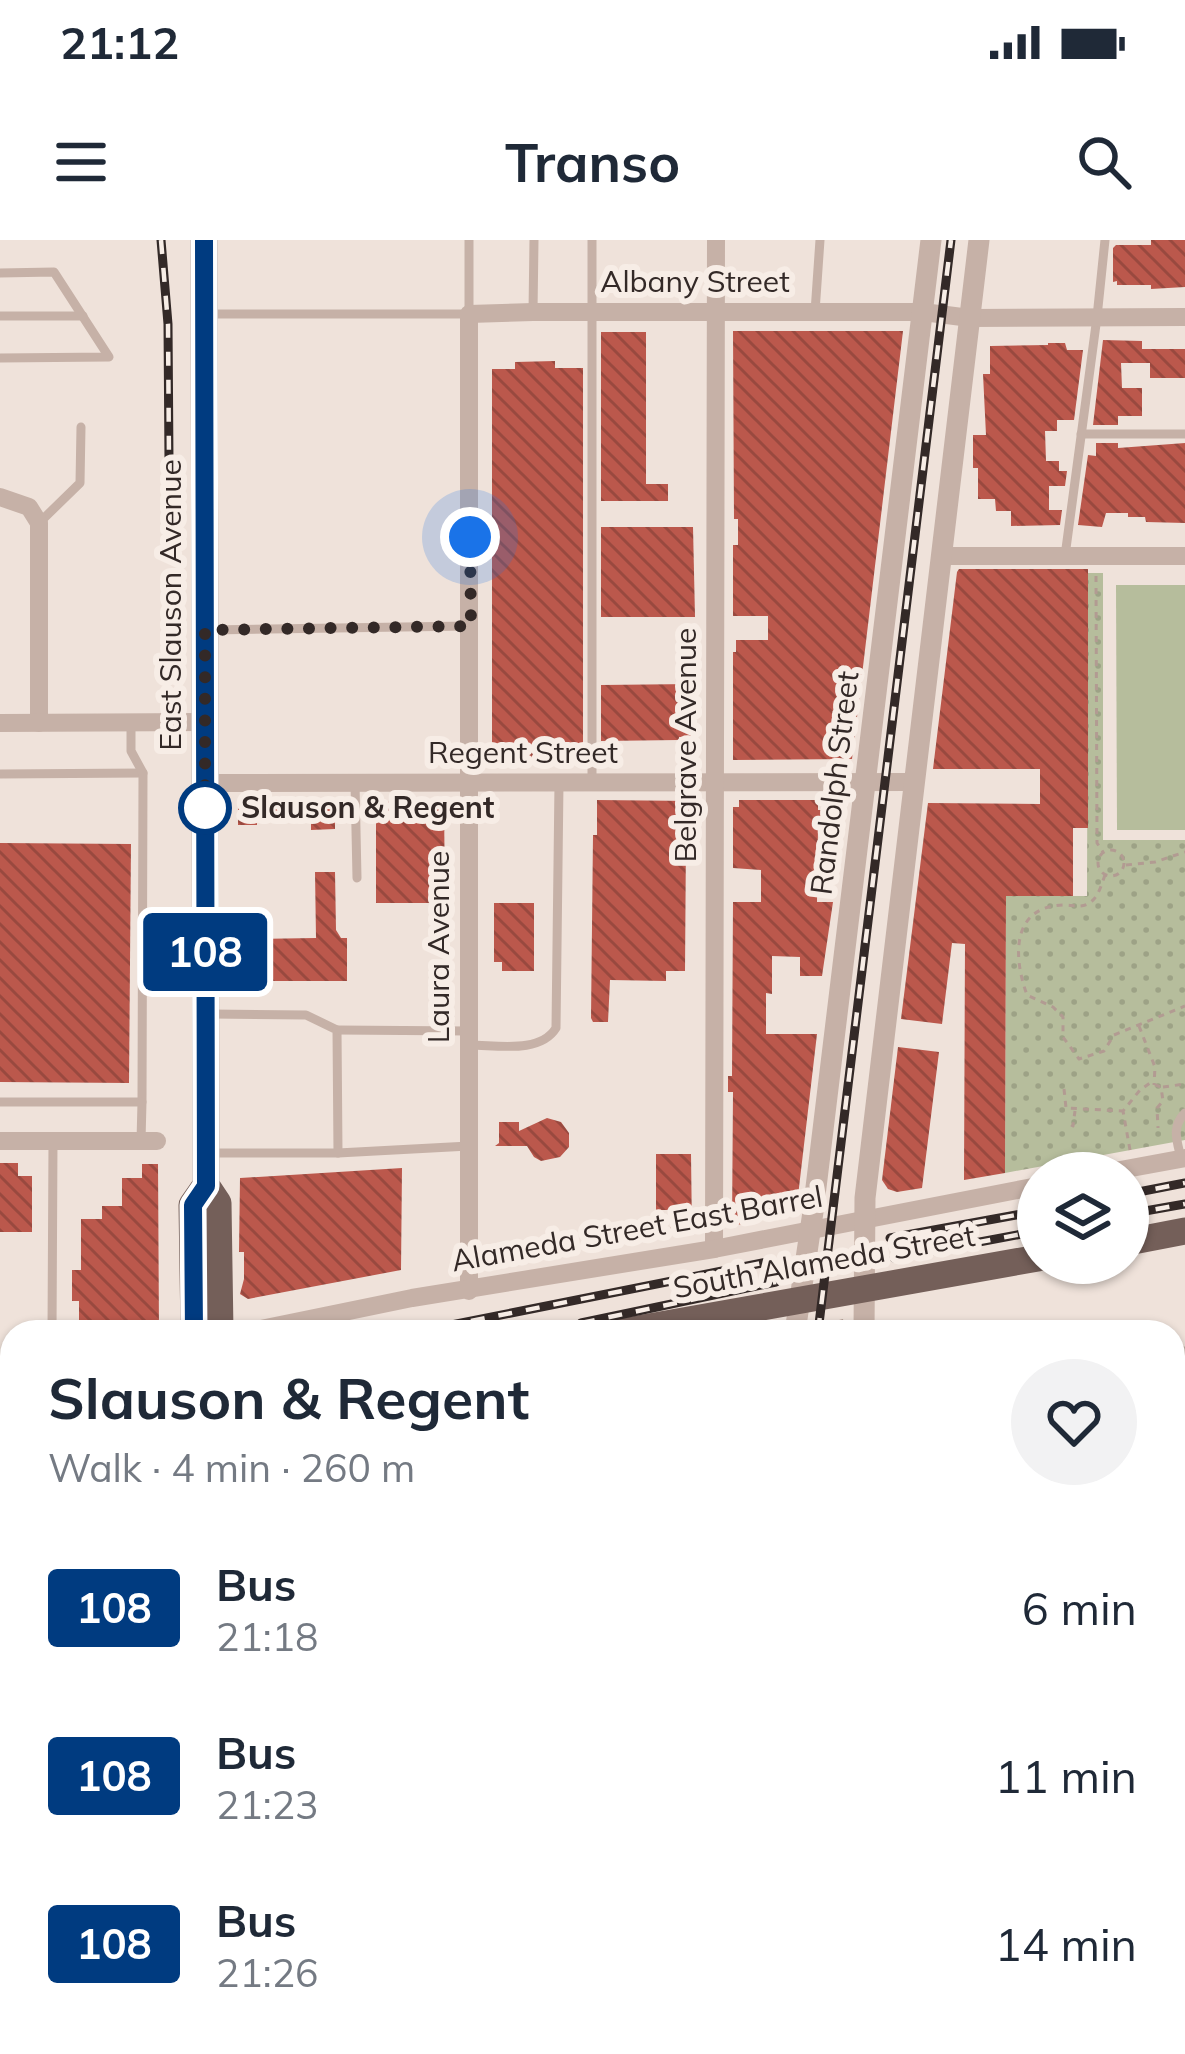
<!DOCTYPE html>
<html lang="en">
<head>
<meta charset="utf-8">
<style>
  body { margin:0; font-family:Mulish,sans-serif; background:#f2f2f3; color:#1f2937; height:100vh; display:flex; flex-direction:column; font-size:45px; white-space:nowrap }
  * { box-sizing:border-box; margin:0 }
  p { font-size:39px; color:#747a83 }
  .icon { flex:none; width:66px; height:66px; fill:none; stroke:currentColor; stroke-width:2; stroke-linecap:round; stroke-linejoin:round }
  .map { position:relative; flex:1; overflow:hidden }
  .side { position:absolute; left:0px; top:1080px; width:1185px; height:735px; display:flex; flex-direction:column; background:#fff; border-radius:36px 36px 0 0; box-shadow:0 3px 9px #0004 }
  .side>* { flex:none }
  .badge { padding:0 24px; border-radius:9px; font-size:42px; line-height:78px }
  .fabs { position:absolute; left:1017px; top:912px; display:grid; gap:24px }
  .fabs a { display:grid; place-items:center; width:132px; height:132px; border-radius:50%; background:#fff; box-shadow:0 3px 9px #0004; font-size:60px }
  .you { position:absolute; width:60px; height:60px; margin:-30px; border:9px solid #fff; border-radius:50%; background:#1a73e8; box-shadow:0 0 0 18px #1a73e833 }
  .map>.badge { position:absolute; translate:-50% -50%; box-shadow:0 0 0 6px #fff }
  .round { display:grid; place-items:center; flex:none; width:126px; height:126px; border-radius:63px; background:#f2f2f3 }
  .summary { display:flex; align-items:center; justify-content:space-between; height:204px; padding:0 48px }
  h1 { font-size:57px; font-weight:700; line-height:90px }
  ul { padding:0; list-style:none }
  li { display:flex; align-items:center; gap:36px; height:168px; padding:0 48px }
  li div { flex:1 }
  li b { display:block; font-size:45px }
  li em { font-style:normal }
  li .badge { min-width:132px; font-weight:700; text-align:center }
  .status { display:flex; justify-content:space-between; align-items:center; height:84px; padding:0 60px; background:#fff; direction:ltr }
  .status svg { height:33px; fill:currentColor }
  header { display:flex; justify-content:space-between; align-items:center; height:156px; padding:0 48px; background:#fff; font-size:54px; font-weight:700 }
  .map>svg:first-child { display:block }
  .green { fill:#b6bd9c }
  .park { fill:url(#park-dots) }
  .building { fill:url(#building-back-hatch) }
  .lines { fill:none; stroke-linecap:round; stroke-linejoin:round }
  .path { stroke:#b29b92; stroke-width:3; stroke-dasharray:6 6; stroke-linecap:butt }
  .service { stroke:#c6b1a7; stroke-width:9 }
  .minor { stroke:#c6b1a7; stroke-width:18 }
  .tertiary { stroke:#c6b1a7; stroke-width:21 }
  .primary { stroke:#745f59; stroke-width:27 }
  .rail-casing { stroke:#332927; stroke-width:9 }
  .rail { stroke:#f7ede6; stroke-width:4.5; stroke-dasharray:14; stroke-linecap:butt }
  .line-casing { stroke:#fff; stroke-width:27 }
  .line { stroke:#003b80; stroke-width:18 }
  .walk { stroke:#332927; stroke-width:12; stroke-dasharray:0 21.6 }
  .stop-dot { fill:#fff; stroke:#003b80; stroke-width:6 }
  .labels { text-anchor:middle; stroke-width:12; stroke-linejoin:round; paint-order:stroke }
  .street-label { font-size:30px; fill:#332927; stroke:#f7ede6 }
  .stop-label { font-size:30px; font-weight:bold; fill:#332927; stroke:#f7ede6; text-anchor:start }
</style>
</head>
<body>
<div class="status"><b>21:12</b><svg viewBox="0 0 49 12"><path d="M0 12V9h3v3zM5 12V6h3v6zM10 12V3h3v9zM15 12V0h3v12zM26 1h20v11H26zM47 4h2v5h-2z"/></svg></div>
<header><svg class="icon" aria-label="menu" viewBox="0 0 24 24"><path d="M4 6h16M4 12h16M4 18h16"/></svg>Transo<svg class="icon" aria-label="search" viewBox="0 0 24 24"><circle cx="10" cy="10" r="6"/><path d="M15 15l6 6"/></svg></header>
<div class="map">
<svg width="1185" height="1814" viewBox="0 0 1185 1814">
  <defs>
    <pattern id="park-dots" width="8" height="8" patternUnits="userSpaceOnUse" patternTransform="scale(3)"><rect width="8" height="8" fill="#b6bd9c"/><path d="M2 2h.1M6 6h.1" fill="none" stroke="#9da286" stroke-width="1.8" stroke-linecap="round"/></pattern>
    <pattern id="building-back-hatch" width="6" height="6" patternUnits="userSpaceOnUse" patternTransform="scale(3)"><rect width="6" height="6" fill="#bb584c"/><path d="M-1 5l2 2M0 0l6 6M5-1l2 2" fill="none" stroke="#99493f"/></pattern>
  </defs>
  <rect width="100%" height="100%" fill="#efe2da"/>
  <!-- green -->
  <polygon class="green" points="1116,345 1185,345 1185,590 1117,590"/>
  <!-- park -->
  <polygon class="park" points="1088,333 1103,333 1103,600 1185,600 1185,900 1005,933 1006,656 1087,656"/>
  <!-- building -->
  <g class="building">
    <polygon points="1151,0 1185,0 1185,47 1151,49 1151,45 1117,45 1117,41 1113,42 1113,8 1116,5 1151,5"/>
    <polygon points="733,91 903,91 852,519 733,520 733,412 736,412 736,400 768,400 768,376 733,376 733,305 738,305 738,279 734,279"/>
    <polygon points="601,92 646,92 646,244 668,244 668,261 601,261"/>
    <polygon points="1103,100 1142,101 1142,109 1185,109 1185,138 1150,138 1150,123 1121,123 1122,148 1142,148 1142,176 1118,176 1118,185 1093,185"/>
    <polygon points="1048,103 1065,103 1067,110 1083,110 1074,180 1057,180 1057,191 1045,191 1046,221 1059,221 1059,231 1067,231 1065,246 1049,246 1049,270 1062,270 1060,285 1011,286 1011,271 996,271 995,259 978,259 978,228 973,228 973,195 986,195 983,134 990,134 990,106 1048,105"/>
    <polygon points="555,121 555,128 583,128 583,520 492,520 492,129 515,129 515,122"/>
    <polygon points="1096,203 1118,203 1118,208 1185,203 1185,283 1146,282 1145,277 1128,277 1128,273 1106,273 1102,287 1078,285 1088,215 1096,216"/>
    <polygon points="601,287 693,287 695,377 601,377"/>
    <polygon points="959,329 1088,329 1088,588 1073,588 1073,656 1006,656 1005,933 964,940 965,704 952,703 942,784 901,779 928,563 1040,564 1040,529 933,529 957,332"/>
    <polygon points="692,444 692,497 679,497 679,500 601,501 601,445"/>
    <polygon points="597,560 692,561 692,594 686,594 685,731 666,731 666,741 610,740 608,782 593,782 591,778 593,595 597,595"/>
    <polygon points="739,560 818,560 818,570 822,570 822,587 818,587 817,662 833,662 822,736 800,736 800,717 772,716 772,754 766,753 766,794 817,794 796,973 732,986 733,852 728,852 728,836 732,836 733,662 761,662 761,630 733,628 733,567 739,567"/>
    <polygon points="444,561 445,663 376,663 376,562"/>
    <polygon points="238,562 278,562 278,578 257,577 257,585 238,585"/>
    <polygon points="311,562 334,562 334,564 341,564 341,578 335,578 335,589 311,590"/>
    <polygon points="0,603 131,604 129,843 0,842"/>
    <polygon points="315,632 335,632 336,690 341,698 347,698 347,741 254,741 254,699 316,698"/>
    <polygon points="494,663 534,663 534,731 502,731 502,722 494,722"/>
    <polygon points="898,807 939,812 922,948 897,952 888,949 882,940"/>
    <polygon points="547,878 561,882 569,893 569,907 560,917 541,921 534,917 527,906 495,906 499,903 499,882 519,882 519,891"/>
    <polygon points="656,914 691,914 692,993 670,993 670,970 656,970"/>
    <polygon points="0,923 18,923 18,936 32,936 32,992 0,992"/>
    <polygon points="142,924 158,924 159,1092 79,1092 79,1061 72,1061 72,1030 81,1030 81,979 102,979 102,966 122,966 122,938 142,938"/>
    <polygon points="402,928 401,1030 248,1059 240,1054 244,1039 244,1012 239,1012 240,938"/>
    <rect x="1173" y="1213" width="12" height="165"/>
    <rect x="1173" y="1461" width="12" height="86"/>
    <rect x="0" y="1523" width="12" height="82"/>
    <rect x="0" y="1661" width="12" height="146"/>
  </g>
  <g class="lines">
    <!-- path -->
    <g class="path">
      <polyline points="1096,336 1097,603 1103,612"/>
      <circle cx="1111" cy="623" r="13"/>
      <polyline points="1126,625 1155,622 1185,612"/>
      <path d="M1105,635c-3,8 -6,20 -13,26 -9,8 -17,4 -28,4 -53,1 -51,52 -37,90l26,12 10,10v20l16,22 25,-8 10,-16 71,-29"/>
      <polyline points="1139,786 1155,827 1154,845"/>
      <polyline points="1163,847 1185,844"/>
      <polyline points="1064,849 1066,868 1122,871"/>
      <polyline points="1071,885 1073,886 1075,871"/>
      <polyline points="1130,910 1123,871 1140,850 1150,843 1161,847 1163,861 1157,868 1158,888"/>
      <polyline points="814,1087 846,1080"/>
    </g>
    <!-- service -->
    <g class="service">
      <polyline points="592,0 592,541"/>
      <polyline points="0,33 54,32 109,117 0,118"/>
      <polyline points="533,72 534,0"/>
      <polyline points="815,72 820,0"/>
      <polyline points="206,74 469,74 469,0"/>
      <polyline points="0,76 83,76"/>
      <polyline points="1081,194 1185,194"/>
      <polyline points="39,283 80,243 81,187"/>
      <polyline points="1065,316 1097,77 1105,0"/>
      <polyline points="210,390 469,386"/>
      <polyline points="0,534 143,533"/>
      <polyline points="355,543 357,638"/>
      <polyline points="211,774 306,775 337,790 338,913"/>
      <polyline points="337,790 469,791"/>
      <path d="M470,805c27,0 70,9 86,-17l3,-245"/>
      <polyline points="0,862 142,862 143,533 131,511 131,482"/>
      <polyline points="141,901 142,862"/>
      <polyline points="211,913 338,913 469,906"/>
      <path d="M1181,918c-4,-17 -10,-31 4,-45"/>
      <polyline points="52,1092 53,901"/>
      <polyline points="1173,1111 1185,1111"/>
      <polyline points="257,1803 257,1814"/>
      <polyline points="1084,1803 1084,1814"/>
      <polyline points="366,1814 366,1803"/>
    </g>
    <!-- minor -->
    <g class="minor">
      <polyline points="0,257 29,267 39,283 39,483"/>
      <polyline points="942,316 1185,316"/>
      <polyline points="0,483 205,482"/>
      <polyline points="205,543 914,542"/>
      <polyline points="0,901 157,901"/>
      <polyline points="1104,933 1185,918"/>
      <polyline points="714,1009 716,0"/>
      <polyline points="469,1051 469,74 533,72 923,72 970,78 1185,77"/>
      <polyline points="247,1092 412,1058 714,1009 1038,946"/>
      <polyline points="1173,1405 1185,1405"/>
      <polyline points="0,1422 12,1422"/>
      <polyline points="0,1627 12,1627"/>
      <polyline points="116,1814 116,1803"/>
      <polyline points="466,1814 466,1803"/>
    </g>
    <!-- tertiary -->
    <g class="tertiary">
      <polyline points="795,1092 813,972 931,0"/>
      <polyline points="864,1092 865,958 979,0"/>
      <polyline points="0,1142 12,1141"/>
      <polyline points="696,1814 697,1803"/>
      <polyline points="777,1814 778,1803"/>
    </g>
    <!-- primary -->
    <g class="primary">
      <polyline points="204,0 206,945 218,963 220,1092"/>
      <polyline points="1128,1002 1185,991"/>
      <polyline points="194,1092 192,965 206,945"/>
      <polyline points="621,1092 1038,1018"/>
      <polyline points="0,1196 12,1194"/>
      <polyline points="198,1814 198,1803"/>
    </g>
    <!-- rail casing -->
    <g class="rail-casing">
      <g id="rail">
        <polyline points="161,0 168,84 169,222"/>
        <polyline points="1128,954 1185,943"/>
        <polyline points="1128,974 1185,964"/>
        <polyline points="890,998 1038,971"/>
        <polyline points="894,1018 1038,991"/>
        <polyline points="581,1083 776,1042"/>
        <polyline points="416,1092 772,1021"/>
        <polyline points="818,1092 951,0"/>
        <polyline points="0,1166 12,1164"/>
        <polyline points="738,1814 739,1803"/>
      </g>
    </g>
    <!-- rail -->
    <use href="#rail" class="rail"/>
  </g>
  <g class="lines">
    <!-- line casing -->
    <g class="line-casing">
      <polyline id="line" points="194,1092 193,965 206,946 204,0"/>
    </g>
    <!-- line -->
    <use href="#line" class="line"/>
    <!-- walk -->
    <polyline class="walk" points="205,568 205,589 205,390 471,386 470,297"/>
  </g>
  <!-- markers -->
  <circle class="stop-dot" cx="205" cy="568" r="24"/>
  <g class="labels">
    <!-- street labels -->
    <g class="street-label">
      <text x="695" y="52">Albany Street</text>
      <text transform="translate(171 365) rotate(-90)" y="10">East Slauson Avenue</text>
      <text transform="translate(686 505) rotate(-90)" y="10">Belgrave Avenue</text>
      <text x="523" y="523">Regent Street</text>
      <text transform="translate(835 543) rotate(-83)" y="10">Randolph Street</text>
      <text transform="translate(439 707) rotate(-90)" y="10">Laura Avenue</text>
      <text transform="translate(637 989) rotate(-10)" y="10">Alameda Street East Barrel</text>
      <text transform="translate(824 1022) rotate(-10)" y="10">South Alameda Street</text>
    </g>
    <!-- stop labels -->
    <g class="stop-label">
      <text x="241" y="578">Slauson &amp; Regent</text>
    </g>
  </g>
</svg>
<div class="fabs">
<a><svg class="icon" aria-label="layers" viewBox="0 0 24 24"><path d="M12 4l9 5-9 5-9-5zM3 14l9 5 9-5"/></svg></a>
</div>
<div class="you" style="left:470px;top:297px"></div>
<b class="badge" style="left:205px;top:712px;background:#003b80;color:#fff">108</b>
<section class="side">
<div class="summary"><div><h1>Slauson &amp; Regent</h1><p>Walk · 4 min · 260 m</p></div><a class="round"><svg class="icon" aria-label="heart" viewBox="0 0 24 24"><path d="M12 20l-8-8c-3-5 5-10 8-4 3-6 11-1 8 4z"/></svg></a></div>
<ul>
<li><span class="badge" style="background:#003b80;color:#fff">108</span><div><b>Bus</b><p>21:18</p></div><em>6 min</em></li>
<li><span class="badge" style="background:#003b80;color:#fff">108</span><div><b>Bus</b><p>21:23</p></div><em>11 min</em></li>
<li><span class="badge" style="background:#003b80;color:#fff">108</span><div><b>Bus</b><p>21:26</p></div><em>14 min</em></li>
</ul>
</section>
</div>
</body>
</html>
